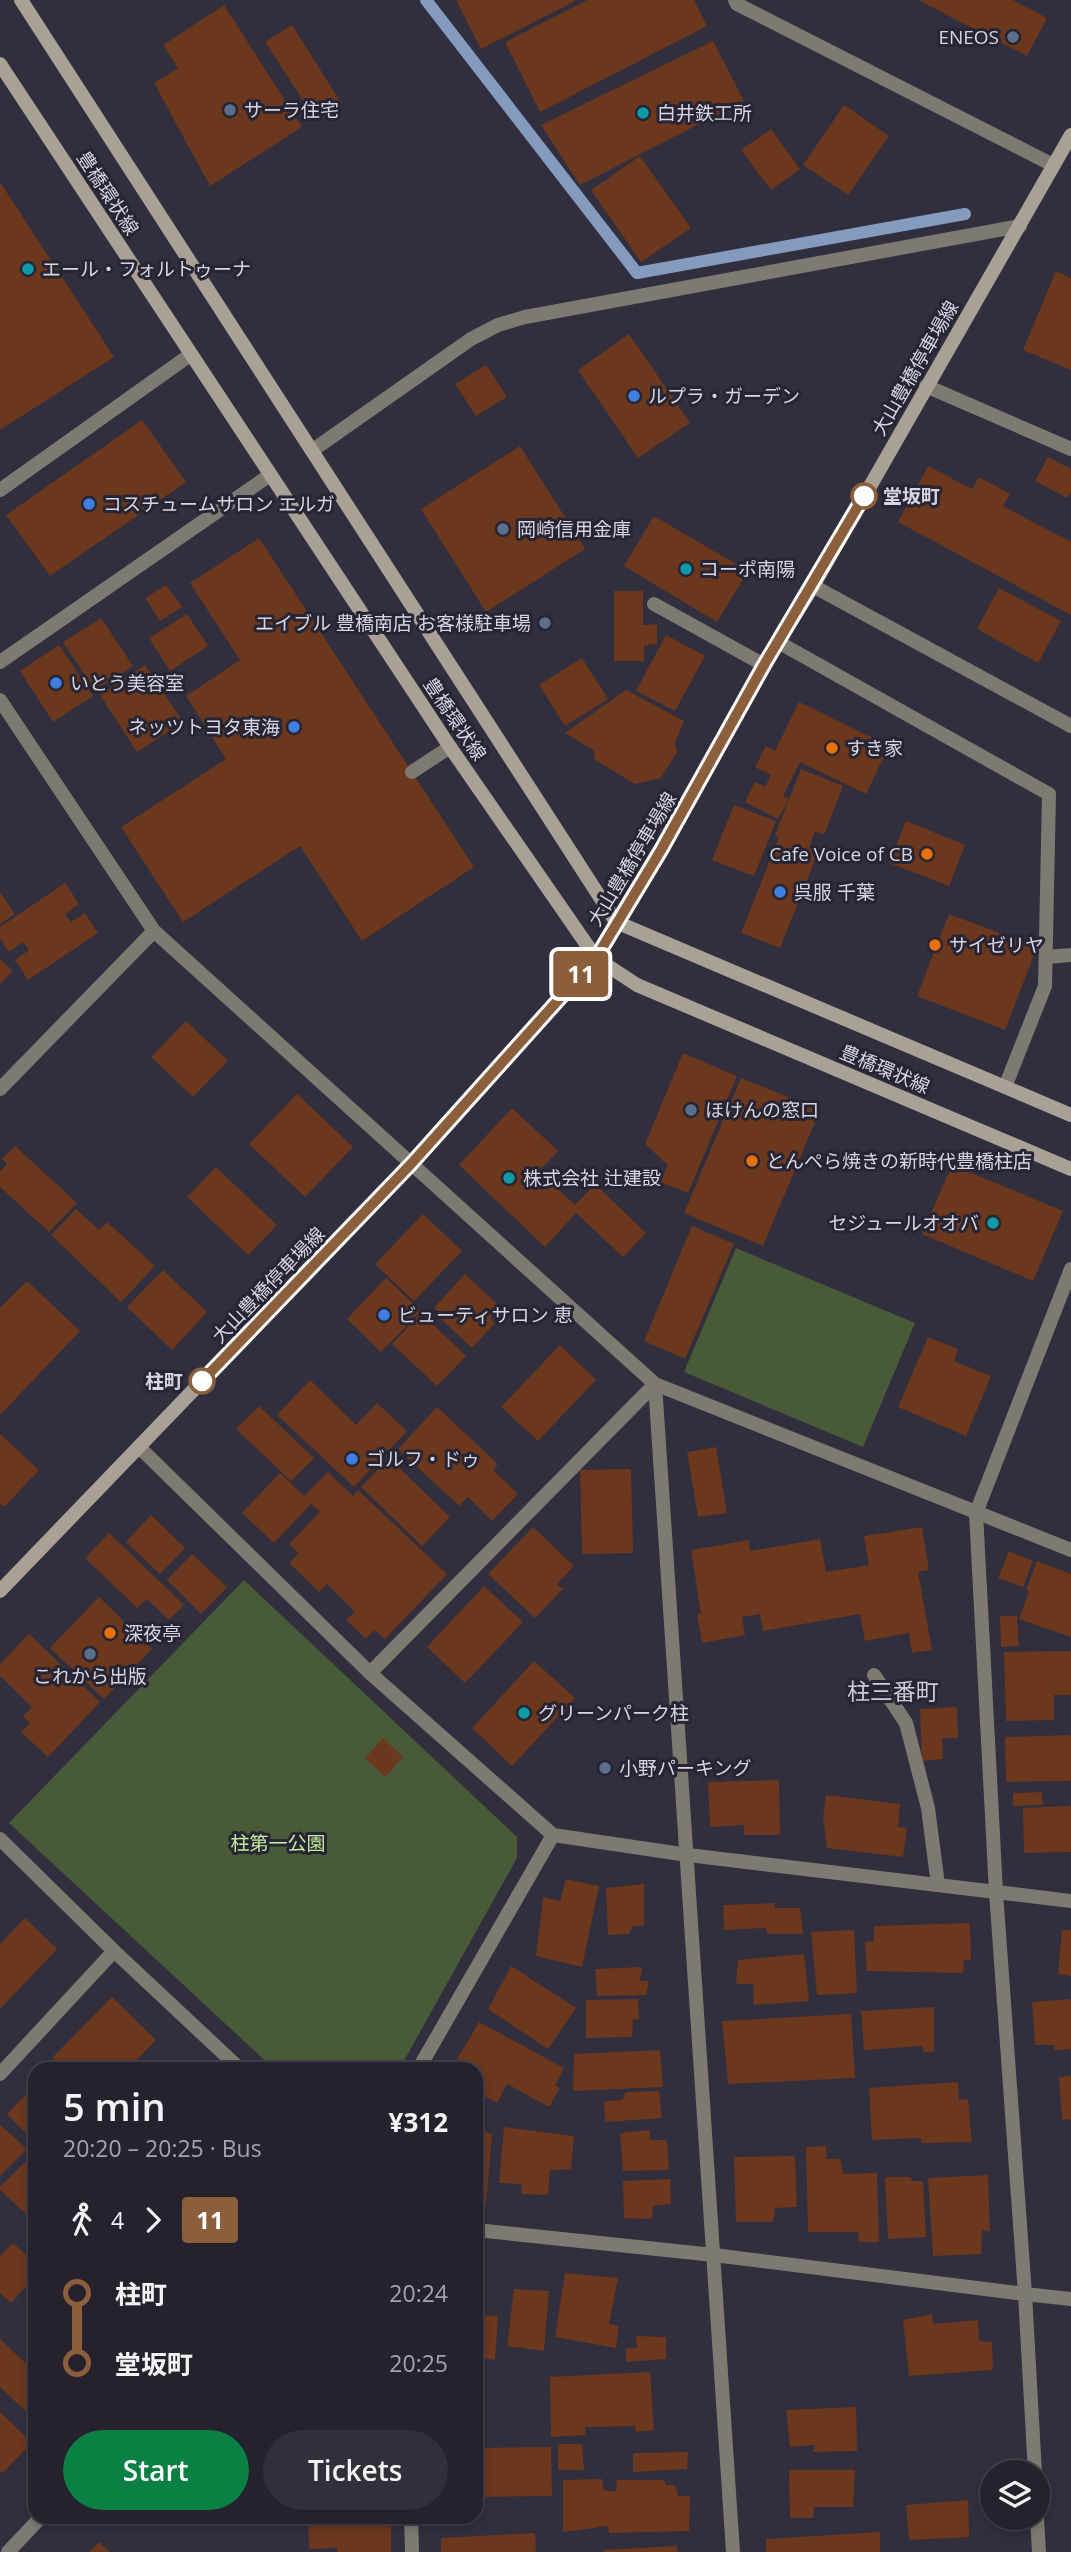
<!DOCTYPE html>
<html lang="en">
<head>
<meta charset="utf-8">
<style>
  body { margin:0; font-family:"Open Sans","Noto Sans JP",sans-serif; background:#312f3a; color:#f1f3f6; height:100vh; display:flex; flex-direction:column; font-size:26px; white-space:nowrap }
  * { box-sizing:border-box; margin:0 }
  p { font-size:23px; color:#a3a4aa }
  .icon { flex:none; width:38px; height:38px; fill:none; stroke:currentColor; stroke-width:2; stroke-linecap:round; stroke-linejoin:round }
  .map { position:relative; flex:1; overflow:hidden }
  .sheet { position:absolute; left:28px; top:2062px; width:455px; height:462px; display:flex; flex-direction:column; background:#25222e; border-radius:21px; box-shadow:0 4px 10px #0003,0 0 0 2px #423f4a }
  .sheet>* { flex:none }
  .badge { padding:0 14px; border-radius:5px; font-size:24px; line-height:46px }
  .controls { position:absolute; left:980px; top:2460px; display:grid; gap:14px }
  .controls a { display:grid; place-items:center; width:70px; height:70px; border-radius:50%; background:#25222e; box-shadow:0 4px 10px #0003,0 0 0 2px #423f4a; font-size:35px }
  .map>.badge { position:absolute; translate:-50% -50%; box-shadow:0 0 0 4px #fff }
  .legs { display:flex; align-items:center; gap:10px; height:77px; padding:0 35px; font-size:23px }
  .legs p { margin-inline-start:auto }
  .overview { display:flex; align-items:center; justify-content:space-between; height:119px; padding:0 35px }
  h1 { font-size:38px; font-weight:600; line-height:52px }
  .action { display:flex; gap:14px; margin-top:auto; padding:14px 35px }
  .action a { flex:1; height:80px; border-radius:42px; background:#0b8043; color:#fff; font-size:28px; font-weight:600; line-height:80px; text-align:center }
  .action a+a { background:#312f3a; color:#f1f3f6 }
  ul { padding:0 35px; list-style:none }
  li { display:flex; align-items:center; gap:24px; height:70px; font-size:26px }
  li i { display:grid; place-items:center; width:10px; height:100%; margin:0 9px; background:currentColor }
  li i::after { content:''; width:18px; height:18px; margin:-9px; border:5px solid; border-radius:50%; background:#25222e }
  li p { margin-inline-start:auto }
  li:first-child i { background:linear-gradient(#0000 50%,currentColor 0) }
  li:last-child i { background:linear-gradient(currentColor 50%,#0000 0) }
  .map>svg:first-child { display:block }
  .green { fill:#485a38 }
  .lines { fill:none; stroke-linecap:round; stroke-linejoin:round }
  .stream { stroke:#859abf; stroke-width:12 }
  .building { fill:#6b371d }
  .service { stroke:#7e7971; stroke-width:14 }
  .minor { stroke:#7e7971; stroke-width:14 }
  .tertiary { stroke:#7e7971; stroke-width:14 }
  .secondary { stroke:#aaa196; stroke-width:14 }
  .line-1-casing { stroke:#fff; stroke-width:16 }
  .line-1 { stroke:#8b5e3c; stroke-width:10 }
  .service-dot { fill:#5c6f8a; stroke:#272433; stroke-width:2.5 }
  .culture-dot { fill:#0f9aa8; stroke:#272433; stroke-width:2.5 }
  .shop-dot { fill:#3f7fe0; stroke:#272433; stroke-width:2.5 }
  .stop-1-dot { fill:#fff; stroke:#8b5e3c; stroke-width:3.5 }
  .food-dot { fill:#e8710a; stroke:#272433; stroke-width:2.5 }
  .labels { text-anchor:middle; stroke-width:6; stroke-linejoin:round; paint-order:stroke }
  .poi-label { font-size:19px; fill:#d7d6e0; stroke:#272433; text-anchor:start }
  .street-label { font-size:19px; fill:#d7d6e0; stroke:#272433 }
  .stop-label { font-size:19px; font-weight:bold; fill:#d7d6e0; stroke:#272433; text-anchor:start }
  .park-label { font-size:19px; fill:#c1ed9d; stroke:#272433 }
  .quarter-label { font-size:23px; fill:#cdcade; stroke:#272433 }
</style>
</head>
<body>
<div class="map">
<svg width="1071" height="2552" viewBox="0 0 1071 2552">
  <rect width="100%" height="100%" fill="#312e3e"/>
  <!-- green -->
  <g class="green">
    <polygon points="736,1248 915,1323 863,1447 684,1372"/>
    <polygon points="244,1580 517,1837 517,1858 400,2068 273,2068 9,1823"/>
  </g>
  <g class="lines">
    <!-- stream -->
    <polyline class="stream" points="426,0 637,273 965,214"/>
  </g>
  <!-- building -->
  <g class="building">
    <polygon points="456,0 577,0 481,49"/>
    <polygon points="587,0 694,0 707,26 540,112 505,42"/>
    <polygon points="918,0 1013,0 1047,18 1027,56"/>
    <polygon points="224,5 302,127 210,186 154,83 178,68 163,45"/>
    <polygon points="292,25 340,101 314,117 265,42"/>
    <polygon points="713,41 744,101 580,185 541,125"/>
    <polygon points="844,105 889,136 848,195 803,165"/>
    <polygon points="771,129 800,169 771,190 741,150"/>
    <polygon points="640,156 691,228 641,262 591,190"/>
    <polygon points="0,182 114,357 0,430"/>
    <polygon points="1056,271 1071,278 1071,370 1023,350"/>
    <polygon points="629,334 690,423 638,458 578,370"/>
    <polygon points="486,365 507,397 476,416 455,384"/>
    <polygon points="142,420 186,482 50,576 6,515"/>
    <polygon points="520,446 585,549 486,612 421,509"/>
    <polygon points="1048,457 1071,469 1071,492 1067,498 1035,481"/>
    <polygon points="928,466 972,489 979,477 1010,494 1003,506 1071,542 1071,615 898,522"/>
    <polygon points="654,516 748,571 717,622 624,566"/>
    <polygon points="259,538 474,867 362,941 300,846 183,922 121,827 226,759 186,696 240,660 190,583"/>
    <polygon points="166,585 182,607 160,621 145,598"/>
    <polygon points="999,588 1061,621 1038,663 977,629"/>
    <polygon points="614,591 643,591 643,625 657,624 657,644 644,645 644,661 614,661"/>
    <polygon points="187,614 208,646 170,671 149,638"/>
    <polygon points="101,618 133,666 95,690 63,642"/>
    <polygon points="666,635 705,656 675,711 636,691"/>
    <polygon points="59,645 93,696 53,722 20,671"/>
    <polygon points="582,658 608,699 565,726 539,685"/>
    <polygon points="145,665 183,722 137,752 100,695"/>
    <polygon points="626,690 684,721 675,743 677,752 661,778 635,784 595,760 594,751 565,733"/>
    <polygon points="799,702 889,746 866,794 800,762 783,796 789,799 778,819 745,802 755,782 765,787 771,775 755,767 766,746 775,751"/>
    <polygon points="801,769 843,786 824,835 815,831 809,848 818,852 780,948 741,933 779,837 775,835"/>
    <polygon points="734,805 776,821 754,876 712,860"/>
    <polygon points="906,821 965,845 949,886 889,863"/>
    <polygon points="65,883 79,904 65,914 71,922 85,913 98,933 28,980 15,960 29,950 23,942 9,952 0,938 0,927"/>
    <polygon points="0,892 15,914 0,924"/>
    <polygon points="949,914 1037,947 1005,1030 917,996"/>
    <polygon points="0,959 13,971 0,984"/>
    <polygon points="186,1021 228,1061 193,1097 151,1057"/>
    <polygon points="683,1053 737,1076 688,1193 660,1182 668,1165 645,1144"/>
    <polygon points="741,1078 820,1110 763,1246 684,1213"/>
    <polygon points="297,1094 353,1147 305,1197 249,1144"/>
    <polygon points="512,1108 558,1151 539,1171 575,1205 595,1184 646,1233 623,1257 576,1213 545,1247 459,1165"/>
    <polygon points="15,1146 77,1203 49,1232 0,1187 0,1172 7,1164 2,1159"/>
    <polygon points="952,1165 1063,1211 1033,1281 922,1234"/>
    <polygon points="216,1167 277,1225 248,1255 187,1197"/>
    <polygon points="76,1209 99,1230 107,1222 155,1266 121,1302 51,1235"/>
    <polygon points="423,1214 462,1251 414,1301 375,1264"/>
    <polygon points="692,1226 734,1244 685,1359 644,1341"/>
    <polygon points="163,1270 207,1312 172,1350 127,1307"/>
    <polygon points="465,1274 500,1307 490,1318 495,1323 472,1348 440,1318 443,1316 434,1308"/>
    <polygon points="386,1278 421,1311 381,1352 347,1319"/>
    <polygon points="27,1281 80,1331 0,1415 0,1308"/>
    <polygon points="421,1313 466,1356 437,1386 392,1344"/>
    <polygon points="928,1337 958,1349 954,1361 991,1376 966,1436 898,1407"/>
    <polygon points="560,1345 596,1380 538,1441 501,1407"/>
    <polygon points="310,1380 356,1425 377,1403 407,1431 354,1487 277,1415"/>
    <polygon points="259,1406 314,1458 291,1481 236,1429"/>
    <polygon points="437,1407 498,1464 493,1470 518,1494 492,1521 468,1497 459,1506 398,1449"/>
    <polygon points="0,1434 39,1470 4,1507 0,1504"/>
    <polygon points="716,1447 727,1513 698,1517 687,1452"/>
    <polygon points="389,1458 450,1517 422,1546 361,1487"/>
    <polygon points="631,1469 633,1553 582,1554 580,1470"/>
    <polygon points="328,1472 353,1496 358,1490 447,1574 385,1639 374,1630 366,1639 346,1620 355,1612 327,1584 319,1592 289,1563 299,1553 289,1544 320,1512 311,1504 274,1543 242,1513 280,1473 304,1496"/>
    <polygon points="151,1515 185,1548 160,1574 126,1542"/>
    <polygon points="533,1527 574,1566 557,1584 563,1589 535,1618 488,1574"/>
    <polygon points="922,1527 929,1570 918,1572 932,1650 912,1653 909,1633 865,1641 860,1614 763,1631 760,1614 742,1617 745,1635 702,1643 697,1614 701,1614 691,1550 749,1540 750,1551 820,1539 826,1572 869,1565 864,1536"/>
    <polygon points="109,1533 184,1605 169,1620 147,1599 137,1608 85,1558"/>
    <polygon points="1009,1551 1033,1561 1023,1587 998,1578"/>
    <polygon points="192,1554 227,1587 201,1614 167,1580"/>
    <polygon points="1037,1561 1071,1574 1071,1637 1019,1619 1029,1591 1026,1590"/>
    <polygon points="484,1586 523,1622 465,1683 427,1647"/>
    <polygon points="99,1597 152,1649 104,1699 50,1648"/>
    <polygon points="1000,1616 1017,1616 1019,1646 1001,1647"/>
    <polygon points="29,1634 100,1702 48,1757 21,1732 30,1723 23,1716 32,1707 0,1676 0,1664"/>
    <polygon points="1071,1651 1071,1695 1054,1695 1054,1720 1006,1721 1004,1652"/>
    <polygon points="534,1661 575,1698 512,1766 472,1728"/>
    <polygon points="957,1707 958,1738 942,1738 943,1759 922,1761 920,1709"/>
    <polygon points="1071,1735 1071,1781 1006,1782 1005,1737"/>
    <polygon points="383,1738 403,1757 385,1777 365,1758"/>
    <polygon points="779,1780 780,1835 744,1835 744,1825 710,1827 708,1782"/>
    <polygon points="1042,1792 1043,1805 1013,1806 1013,1793"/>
    <polygon points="826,1795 900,1804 898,1827 907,1828 903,1857 827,1848 823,1818"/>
    <polygon points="1071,1806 1071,1852 1024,1853 1023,1808"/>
    <polygon points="566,1879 599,1886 582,1967 536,1956 543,1897 560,1901"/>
    <polygon points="644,1884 644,1926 633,1926 629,1934 608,1935 606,1888"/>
    <polygon points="775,1903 774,1908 800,1908 803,1934 767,1934 766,1928 724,1930 723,1905"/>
    <polygon points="25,1918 57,1949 0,2009 0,1944"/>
    <polygon points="970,1923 971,1960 964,1960 963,1973 867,1971 865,1942 874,1941 874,1926"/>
    <polygon points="854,1930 857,1993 817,1995 811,1932"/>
    <polygon points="1062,1930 1071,1930 1071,1976 1058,1974"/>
    <polygon points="804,1954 809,2001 754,2005 753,1984 736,1984 738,1960"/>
    <polygon points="511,1966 576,2008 548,2049 488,2009"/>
    <polygon points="642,1967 640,1981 649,1981 646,1995 597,1996 595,1969"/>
    <polygon points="112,1997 156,2040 129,2068 64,2068 52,2058"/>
    <polygon points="638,1999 639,2019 633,2020 632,2037 586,2038 586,2000"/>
    <polygon points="1071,1999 1071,2049 1054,2050 1054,2045 1035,2045 1032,2002"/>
    <polygon points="934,2007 934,2052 924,2052 922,2046 864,2050 861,2011"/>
    <polygon points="851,2014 855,2078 728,2084 722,2021"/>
    <polygon points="479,2022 564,2068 555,2086 560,2088 549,2107 507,2084 497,2103 479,2093 479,2088 476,2086 476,2068 452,2068"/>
    <polygon points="660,2050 663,2087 573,2091 574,2054"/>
    <polygon points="1071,2076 1071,2119 1062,2120 1059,2077"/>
    <polygon points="958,2082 959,2100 968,2099 972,2142 922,2143 920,2138 872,2140 869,2088"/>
    <polygon points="31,2089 35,2093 35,2143 7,2114"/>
    <polygon points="659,2091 662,2118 605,2122 604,2101 622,2100 626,2092"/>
    <polygon points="0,2125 27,2149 0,2176"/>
    <polygon points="476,2126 492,2135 486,2206 476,2204"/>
    <polygon points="504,2127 574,2136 571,2169 550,2170 548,2195 522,2194 521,2184 499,2183"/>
    <polygon points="650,2130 650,2140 667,2140 669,2170 623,2171 620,2133"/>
    <polygon points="826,2146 827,2159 840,2159 843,2174 877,2173 879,2242 859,2242 858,2232 808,2232 806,2147"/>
    <polygon points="32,2155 35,2158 35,2206 26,2214 0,2190 0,2187"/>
    <polygon points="795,2156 797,2207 775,2208 773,2222 736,2222 734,2157"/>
    <polygon points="988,2175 990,2232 982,2230 981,2254 933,2256 928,2178"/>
    <polygon points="885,2177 910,2177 912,2181 923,2181 926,2237 888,2239"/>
    <polygon points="670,2179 671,2204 653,2206 652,2219 624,2218 623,2181"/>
    <polygon points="13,2243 35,2263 35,2276 11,2303 0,2293 0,2256"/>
    <polygon points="476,2256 482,2257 478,2291 476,2291"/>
    <polygon points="565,2273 618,2278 609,2324 619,2326 616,2348 555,2337"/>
    <polygon points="514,2289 549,2291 544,2351 507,2346"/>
    <polygon points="35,2295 35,2313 26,2305"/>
    <polygon points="932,2314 933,2324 978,2320 979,2341 992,2342 993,2370 909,2376 903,2320"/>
    <polygon points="476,2315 498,2316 495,2360 481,2358 481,2351 476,2351"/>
    <polygon points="636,2336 666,2337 666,2359 626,2362 626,2348 637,2348"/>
    <polygon points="0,2339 35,2372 35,2420 0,2387"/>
    <polygon points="650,2372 654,2430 636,2432 635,2426 585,2427 585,2435 551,2437 550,2377"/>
    <polygon points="856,2407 857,2451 813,2452 815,2445 790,2447 786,2410"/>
    <polygon points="0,2412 32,2443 2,2473 0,2471"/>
    <polygon points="558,2444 582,2444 584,2470 558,2470"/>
    <polygon points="551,2447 552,2496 476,2497 476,2448"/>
    <polygon points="688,2452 687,2469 633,2472 633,2453"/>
    <polygon points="789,2470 855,2470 853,2507 814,2507 813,2518 790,2518"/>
    <polygon points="602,2479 604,2491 616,2491 617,2480 664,2480 666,2485 675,2485 678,2496 690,2496 689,2531 609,2533 608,2526 563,2532 563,2480"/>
    <polygon points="968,2500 969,2537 909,2540 906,2505"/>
    <polygon points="308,2516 391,2518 391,2552 338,2552 337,2548 309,2549"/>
    <polygon points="880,2532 880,2552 766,2552 766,2539"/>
    <polygon points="535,2533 536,2552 441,2552 441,2538"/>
    <polygon points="99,2542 110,2552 89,2552"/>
    <polygon points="677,2546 677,2552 604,2552 604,2550"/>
  </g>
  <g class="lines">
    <!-- service -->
    <g class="service">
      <polyline points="0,490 190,355"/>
      <polyline points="654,604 764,665"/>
      <polyline points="778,642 1049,794 1045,986 1005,1087"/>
      <polyline points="412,772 450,747"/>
      <polyline points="1047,957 1071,955"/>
      <polyline points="874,1675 906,1723 928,1808 938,1885"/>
    </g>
    <!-- minor -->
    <g class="minor">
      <polyline points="735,0 737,4 1053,165"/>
      <polyline points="926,386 1071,449"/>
      <polyline points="313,450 471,339 498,325 525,317 1020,226"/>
      <polyline points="813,586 1071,726"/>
      <polyline points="0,662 270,475"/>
      <polyline points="0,700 154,931 655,1384 1071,1550"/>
      <polyline points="0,1089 154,931"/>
      <polyline points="139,1447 370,1673 553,1835 688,1855 1071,1901"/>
      <polyline points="370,1673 655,1384"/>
      <polyline points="419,2068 553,1835"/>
      <polyline points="0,2074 114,1951"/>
      <polyline points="1025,2294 1071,2299"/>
      <polyline points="1035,2473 1025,2294 996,1892 976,1513 1071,1269"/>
      <polyline points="411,2516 412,2552"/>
      <polyline points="1037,2518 1039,2552"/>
      <polyline points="8,2552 42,2516"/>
    </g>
    <!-- tertiary -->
    <g class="tertiary">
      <polyline points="655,1384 733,2552"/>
      <polyline points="0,1839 114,1951 239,2068"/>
      <polyline points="476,2230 714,2255 1025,2294"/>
    </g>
    <!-- secondary -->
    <g class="secondary">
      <polyline points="21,0 616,922 1071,1115"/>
      <polyline points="0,64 450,747 596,958 637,985 1071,1169"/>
      <polyline points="0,1591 411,1164 596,958 661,850 764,665 813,586 1071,135"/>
    </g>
  </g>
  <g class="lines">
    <!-- line-1 casing -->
    <g class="line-1-casing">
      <polyline id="line-1" points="202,1381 411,1164 596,958 661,850 764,665 864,496"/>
    </g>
    <!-- line-1 -->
    <use href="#line-1" class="line-1"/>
  </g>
  <!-- markers -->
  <g class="service-dot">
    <circle cx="1013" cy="37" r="7"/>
    <circle cx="230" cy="110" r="7"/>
    <circle cx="503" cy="529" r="7"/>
    <circle cx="545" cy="623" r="7"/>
    <circle cx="691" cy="1110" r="7"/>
    <circle cx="90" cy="1654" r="7"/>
    <circle cx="605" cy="1768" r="7"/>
  </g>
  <g class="culture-dot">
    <circle cx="643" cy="113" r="7"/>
    <circle cx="28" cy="269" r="7"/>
    <circle cx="686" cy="569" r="7"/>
    <circle cx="509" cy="1178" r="7"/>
    <circle cx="993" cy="1223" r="7"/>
    <circle cx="524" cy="1713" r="7"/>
  </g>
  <g class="shop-dot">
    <circle cx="634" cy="396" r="7"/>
    <circle cx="89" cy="504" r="7"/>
    <circle cx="56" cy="683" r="7"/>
    <circle cx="294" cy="727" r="7"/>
    <circle cx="780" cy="892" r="7"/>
    <circle cx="384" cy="1315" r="7"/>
    <circle cx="352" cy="1459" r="7"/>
  </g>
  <g class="stop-1-dot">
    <circle cx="864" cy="496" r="12"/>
    <circle cx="202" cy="1381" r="12"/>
  </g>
  <g class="food-dot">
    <circle cx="832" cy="748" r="7"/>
    <circle cx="927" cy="854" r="7"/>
    <circle cx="935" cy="945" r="7"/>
    <circle cx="752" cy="1161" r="7"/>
    <circle cx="110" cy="1633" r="7"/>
  </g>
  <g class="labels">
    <!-- poi labels -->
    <g class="poi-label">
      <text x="999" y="44" text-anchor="end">ENEOS</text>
      <text x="244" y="117">サーラ住宅</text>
      <text x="657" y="120">白井鉄工所</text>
      <text x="42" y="276">エール・フォルトゥーナ</text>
      <text x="648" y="403">ルプラ・ガーデン</text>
      <text x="103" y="511">コスチュームサロン エルガ</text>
      <text x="517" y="536">岡崎信用金庫</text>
      <text x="700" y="576">コーポ南陽</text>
      <text x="531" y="630" text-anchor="end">エイブル 豊橋南店 お客様駐車場</text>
      <text x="70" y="690">いとう美容室</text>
      <text x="280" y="734" text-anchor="end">ネッツトヨタ東海</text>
      <text x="846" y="755">すき家</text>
      <text x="913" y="861" text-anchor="end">Cafe Voice of CB</text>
      <text x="794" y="899">呉服 千葉</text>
      <text x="949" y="952">サイゼリヤ</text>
      <text x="705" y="1117">ほけんの窓口</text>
      <text x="766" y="1168">とんぺら焼きの新時代豊橋柱店</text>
      <text x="523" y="1185">株式会社 辻建設</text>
      <text x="979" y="1230" text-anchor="end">セジュールオオバ</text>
      <text x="398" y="1322">ビューティサロン 恵</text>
      <text x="366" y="1466">ゴルフ・ドゥ</text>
      <text x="124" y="1640">深夜亭</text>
      <text x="90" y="1683" text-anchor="middle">これから出版</text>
      <text x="538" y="1720">グリーンパーク柱</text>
      <text x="619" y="1775">小野パーキング</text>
    </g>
    <!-- street labels -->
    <g class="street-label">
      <text transform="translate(108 193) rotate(57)" y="7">豊橋環状線</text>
      <text transform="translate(915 368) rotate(-60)" y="7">大山豊橋停車場線</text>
      <text transform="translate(455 719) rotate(56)" y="7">豊橋環状線</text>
      <text transform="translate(632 859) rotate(-59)" y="7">大山豊橋停車場線</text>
      <text transform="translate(885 1069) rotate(23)" y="7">豊橋環状線</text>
      <text transform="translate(268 1285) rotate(-46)" y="7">大山豊橋停車場線</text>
    </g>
    <!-- stop labels -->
    <g class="stop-label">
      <text x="883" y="503">堂坂町</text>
      <text x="183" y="1388" text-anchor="end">柱町</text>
    </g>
    <!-- park labels -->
    <g class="park-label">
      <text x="278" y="1850">柱第一公園</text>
    </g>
    <!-- quarter labels -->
    <g class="quarter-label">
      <text x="893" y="1700">柱三番町</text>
    </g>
  </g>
</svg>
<div class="controls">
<a><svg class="icon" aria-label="layers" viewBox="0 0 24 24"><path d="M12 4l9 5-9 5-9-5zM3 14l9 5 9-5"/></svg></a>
</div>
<b class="badge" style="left:581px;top:974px;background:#8b5e3c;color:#fff">11</b>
<section class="sheet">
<div class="overview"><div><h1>5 min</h1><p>20:20 – 20:25 · Bus</p></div><b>¥312</b></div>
<div class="legs"><svg class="icon" aria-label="walk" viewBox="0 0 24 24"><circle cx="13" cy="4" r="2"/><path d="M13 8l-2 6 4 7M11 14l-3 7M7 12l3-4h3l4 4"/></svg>4<svg class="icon" aria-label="forward" viewBox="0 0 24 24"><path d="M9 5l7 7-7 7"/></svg><b class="badge" style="background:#8b5e3c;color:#fff">11</b></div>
<ul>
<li><i style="color:#8b5e3c"></i><b>柱町</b><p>20:24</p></li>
<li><i style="color:#8b5e3c"></i><b>堂坂町</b><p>20:25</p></li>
</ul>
<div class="action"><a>Start</a><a>Tickets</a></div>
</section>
</div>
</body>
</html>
